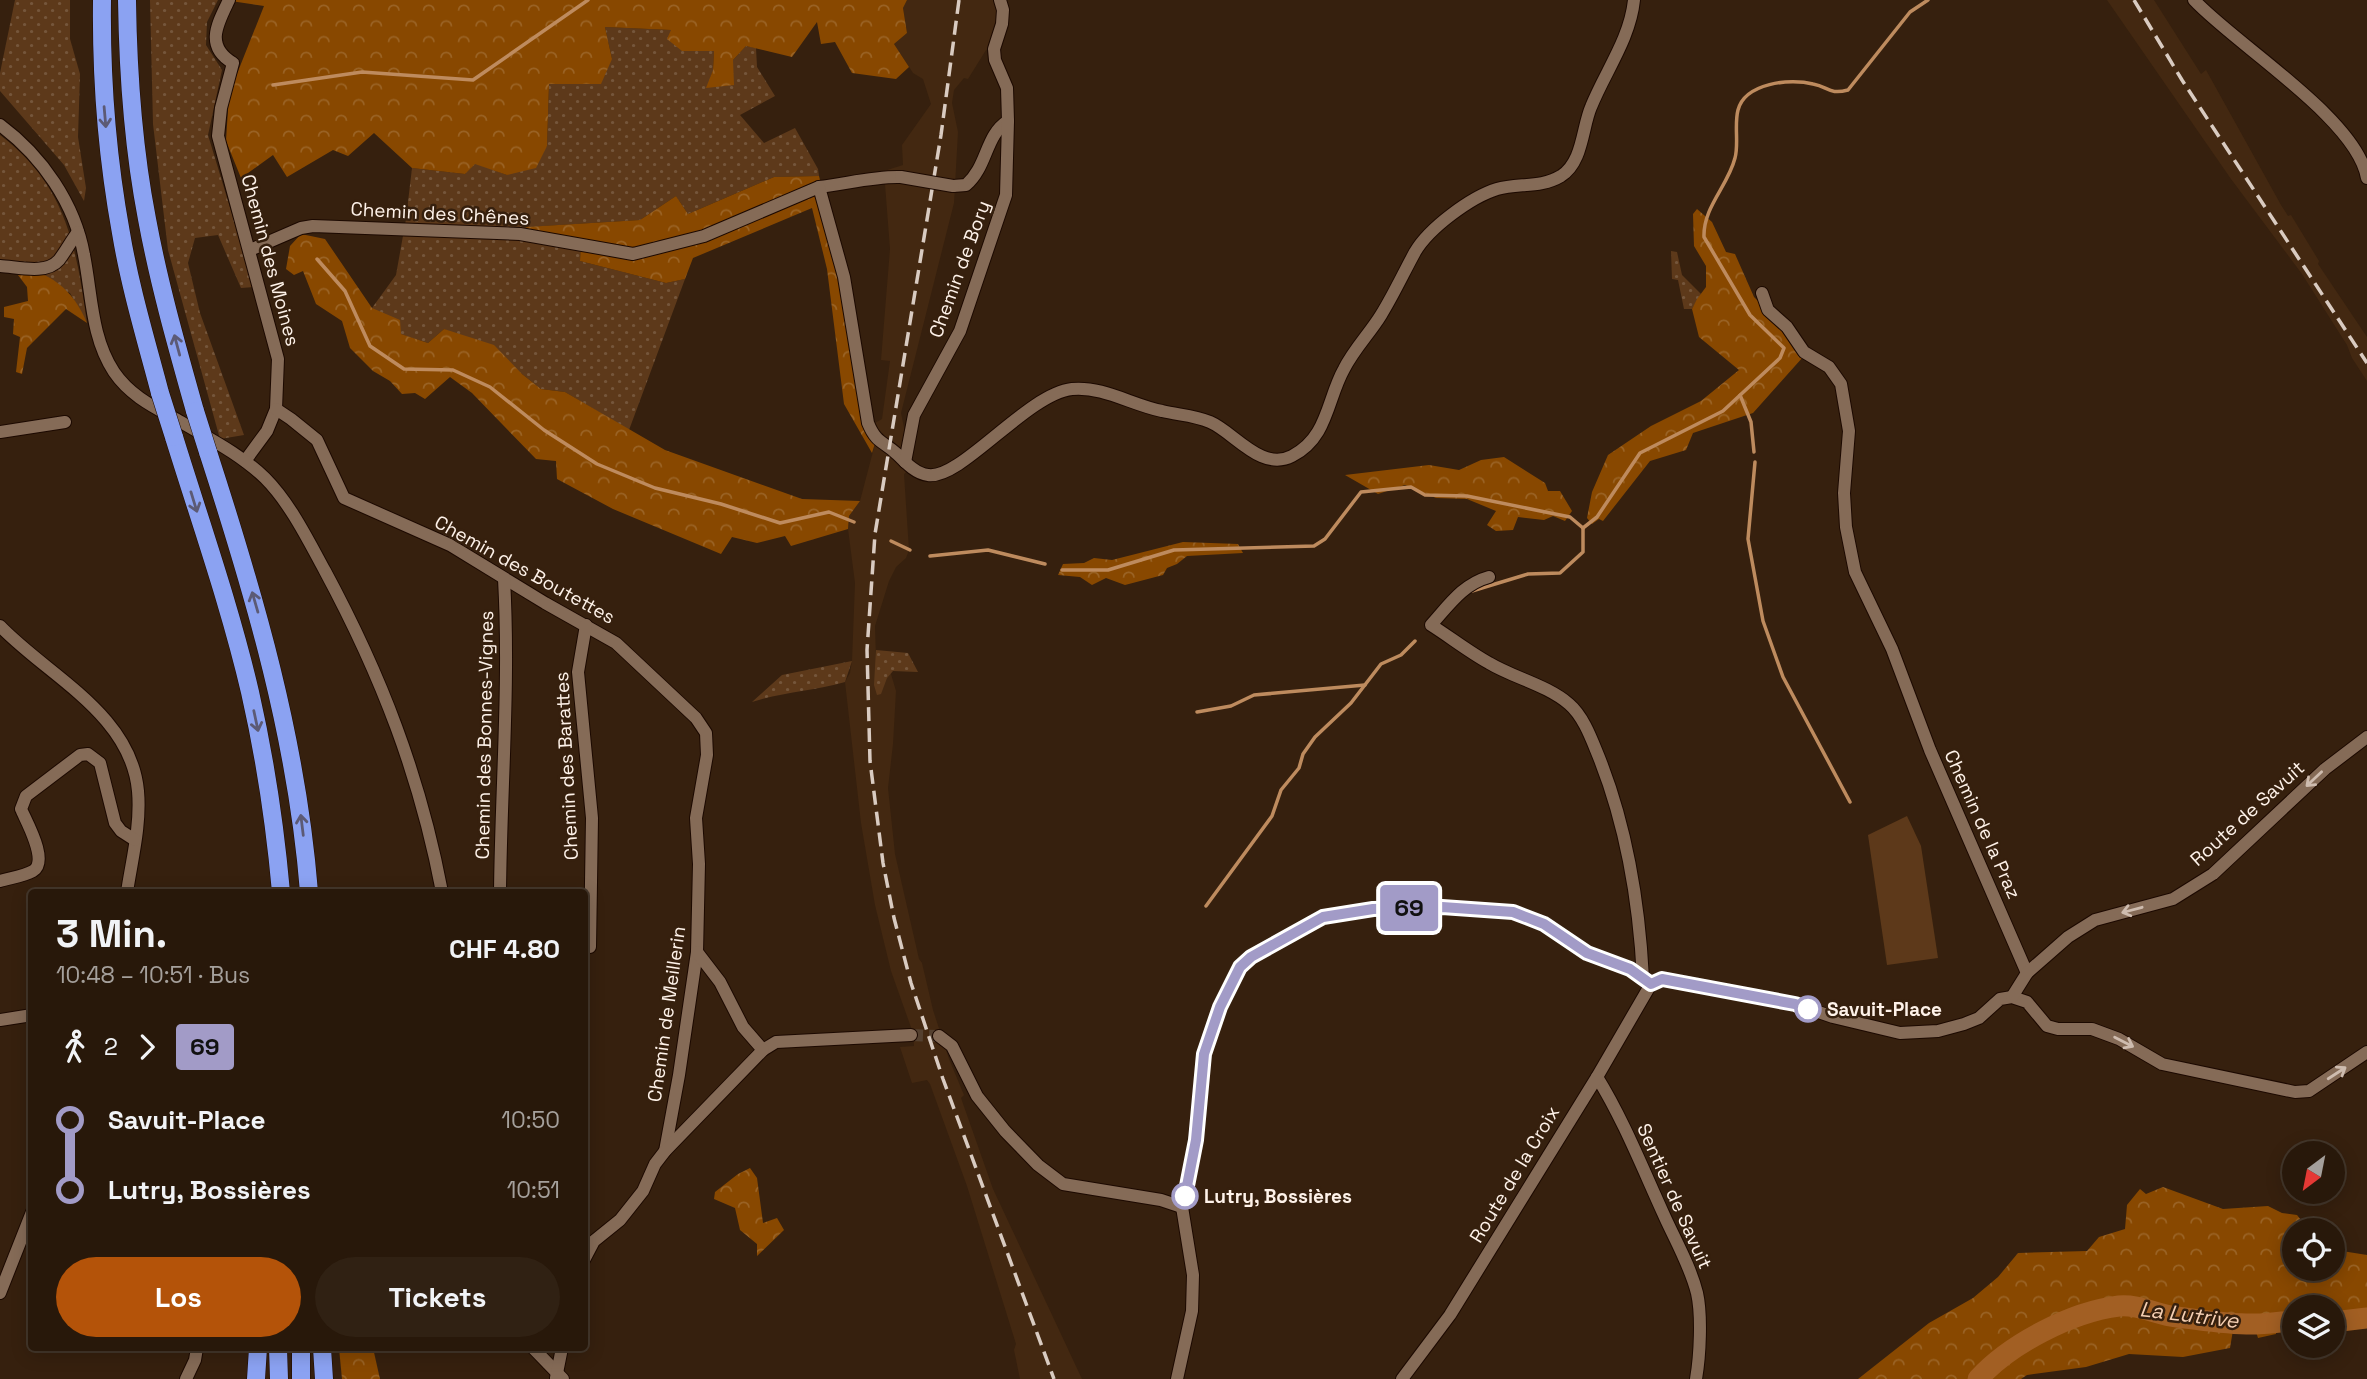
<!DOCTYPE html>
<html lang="de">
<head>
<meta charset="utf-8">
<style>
  body { margin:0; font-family:"Space Grotesk",sans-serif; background:#302113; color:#f1f3f6; height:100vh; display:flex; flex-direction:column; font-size:26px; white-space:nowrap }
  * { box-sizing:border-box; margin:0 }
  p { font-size:23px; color:#a5a09c }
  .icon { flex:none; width:38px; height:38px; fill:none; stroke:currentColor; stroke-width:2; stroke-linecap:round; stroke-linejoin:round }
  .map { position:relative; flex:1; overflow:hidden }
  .panel { position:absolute; left:28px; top:889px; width:560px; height:462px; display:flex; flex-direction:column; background:#28180a; border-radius:7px; box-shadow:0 4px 18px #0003,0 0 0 2px #44372b }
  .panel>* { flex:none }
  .badge { padding:0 14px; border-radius:5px; font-size:24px; line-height:46px }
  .needle { width:46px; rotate:212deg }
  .buttons { position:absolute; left:2282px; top:1141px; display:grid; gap:14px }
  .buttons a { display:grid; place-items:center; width:63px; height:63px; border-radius:50%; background:#28180a; box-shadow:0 4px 18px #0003,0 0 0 2px #44372b; font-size:35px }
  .map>.badge { position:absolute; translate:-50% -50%; box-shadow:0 0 0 4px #fff }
  .legs { display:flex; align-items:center; gap:10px; height:77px; padding:0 28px; font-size:23px }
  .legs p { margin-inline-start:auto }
  .headline { display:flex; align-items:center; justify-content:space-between; height:119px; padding:0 28px }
  h1 { font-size:38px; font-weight:600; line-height:52px }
  .action { display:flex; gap:14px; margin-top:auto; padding:14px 28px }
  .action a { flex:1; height:80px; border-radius:42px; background:#b45309; color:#fff; font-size:28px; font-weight:600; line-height:80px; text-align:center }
  .action a+a { background:#302113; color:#f1f3f6 }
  ul { padding:0 28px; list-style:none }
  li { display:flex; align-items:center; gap:24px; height:70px; font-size:26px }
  li i { display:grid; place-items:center; width:10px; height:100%; margin:0 9px; background:currentColor }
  li i::after { content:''; width:18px; height:18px; margin:-9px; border:5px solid; border-radius:50%; background:#28180a }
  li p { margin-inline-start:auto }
  li:first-child i { background:linear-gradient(#0000 50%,currentColor 0) }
  li:last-child i { background:linear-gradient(currentColor 50%,#0000 0) }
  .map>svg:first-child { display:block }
  .built { fill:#432811 }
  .grass { fill:url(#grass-dots) }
  .forest { fill:url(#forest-crowns) }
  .green { fill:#5d391a }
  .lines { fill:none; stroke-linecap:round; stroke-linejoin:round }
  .stream { stroke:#be8b5e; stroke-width:3.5 }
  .river { stroke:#a25f23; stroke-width:21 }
  .minor-tunnel { stroke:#54402f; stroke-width:12; stroke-dasharray:12 6; stroke-linecap:butt }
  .minor-casing { stroke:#1c0900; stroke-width:14 }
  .highway-casing { stroke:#1c0900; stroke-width:19 }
  .minor { stroke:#856b57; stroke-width:12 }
  .highway { stroke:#8ba2f2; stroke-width:18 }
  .rail { stroke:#d9cbc1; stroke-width:3.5; stroke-dasharray:14 7; stroke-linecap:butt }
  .minor-bridge-casing { stroke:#1c0900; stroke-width:14; stroke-linecap:butt }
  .highway-bridge-casing { stroke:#1c0900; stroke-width:19; stroke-linecap:butt }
  .minor-bridge { stroke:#856b57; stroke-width:12 }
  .highway-bridge { stroke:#8ba2f2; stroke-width:18 }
  .oneway { stroke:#5c5a75 }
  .oneway2 { stroke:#cebcaf }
  .line-1-casing { stroke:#fff; stroke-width:16 }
  .line-1 { stroke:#a29bc7; stroke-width:10 }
  .stop-1-dot { fill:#fff; stroke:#a29bc7; stroke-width:3.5 }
  .labels { text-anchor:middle; stroke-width:5; stroke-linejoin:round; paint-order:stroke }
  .street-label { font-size:19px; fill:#fef2e9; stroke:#36200e }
  .stop-label { font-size:19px; font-weight:bold; fill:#fef2e9; stroke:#36200e; text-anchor:start }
  .water-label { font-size:21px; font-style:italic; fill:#f5cfb2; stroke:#36200e }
</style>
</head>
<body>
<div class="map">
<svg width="2367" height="1379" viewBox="0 0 2367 1379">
  <defs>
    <pattern id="grass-dots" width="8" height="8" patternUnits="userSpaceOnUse" patternTransform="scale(1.75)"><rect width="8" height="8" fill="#5d391a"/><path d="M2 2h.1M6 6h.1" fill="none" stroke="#75563b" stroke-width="1.8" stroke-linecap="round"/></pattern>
    <pattern id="forest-crowns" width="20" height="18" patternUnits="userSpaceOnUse" patternTransform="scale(1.75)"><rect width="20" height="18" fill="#884800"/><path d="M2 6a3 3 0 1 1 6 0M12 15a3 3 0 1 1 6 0" fill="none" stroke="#9a6325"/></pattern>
  </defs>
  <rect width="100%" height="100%" fill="#36200e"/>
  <!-- built -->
  <g class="built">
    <polygon points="907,0 1000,0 994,49 986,50 968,79 964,78 954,90 952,103 958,132 954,203 901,413 912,467 904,474 909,550 906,558 896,567 889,581 875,626 876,658 891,674 896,691 893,744 888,788 895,854 919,959 922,963 933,1010 949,1059 964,1095 961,1098 993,1189 1082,1379 1020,1379 1014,1350 1016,1344 967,1186 930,1084 927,1080 912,1083 900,1047 914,1046 913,1033 891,971 875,905 861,823 845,682 850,673 852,661 855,583 848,529 849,516 860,501 876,440 875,423 882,419 890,361 881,360 890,249 884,171 903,165 902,145 931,104 923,79 913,73 894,44 907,33 903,8"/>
    <polygon points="2107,0 2154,0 2201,74 2206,70 2281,205 2288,216 2291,215 2319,261 2318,264 2367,337 2367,381 2352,358 2347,345 2302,274 2231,179"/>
  </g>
  <!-- grass -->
  <g class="grass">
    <polygon points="15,0 70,0 70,39 80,74 78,137 86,188 84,201 64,165 0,91 0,73"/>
    <polygon points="150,0 218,0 207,22 206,45 222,70 208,135 254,287 241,288 218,235 195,238 188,263 200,313 244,435 220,439 168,250 153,124"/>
    <polygon points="605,27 671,30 714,51 713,70 707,88 746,46 756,48 757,67 775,96 740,115 764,143 795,128 818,169 819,176 774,177 688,214 676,196 640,220 527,227 581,243 580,261 666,283 685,279 629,430 565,392 541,389 522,374 444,329 428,343 400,334 372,308 396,275 406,219 412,168 465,174 475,163 507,175 547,146 549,84 612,59"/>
    <path d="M0,135c66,50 76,110 87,188l-17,-30 -70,-27z"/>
    <polygon points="1671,251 1677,252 1682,275 1701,294 1692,309 1684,309 1678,280 1672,279"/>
    <polygon points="876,650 908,653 918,672 893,671 887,678 881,694 877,695 874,685"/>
    <path d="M852,661l-7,21c-31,9 -63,10 -93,20l30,-27z"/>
  </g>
  <!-- forest -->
  <g class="forest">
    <polygon points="224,0 907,0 903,8 907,33 894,44 909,67 896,79 852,73 835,42 821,44 817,22 792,57 746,46 733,60 734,85 706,88 713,70 714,51 682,51 667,39 671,30 605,27 612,59 601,84 549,84 547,146 536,168 507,175 475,164 465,174 412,168 374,133 348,156 333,150 287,177 273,155 241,178 226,141 229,94 264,6"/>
    <polygon points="819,176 844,277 876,440 872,453 844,404 827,269 812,208 693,258 685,279 666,283 580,261 581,243 531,240 526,227 640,220 676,196 688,214 774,177"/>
    <polygon points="1697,209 1712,222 1726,252 1735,254 1754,297 1785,328 1803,357 1753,413 1693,433 1686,450 1650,461 1603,521 1599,519 1592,524 1587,518 1592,492 1608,455 1651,426 1701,401 1739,370 1699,337 1692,309 1697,299 1706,287 1706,266 1694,246 1693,214"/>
    <polygon points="301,234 325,239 372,308 400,320 401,334 428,343 444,329 494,345 522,374 541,389 565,392 665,450 802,499 860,501 849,516 848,529 791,546 785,536 757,543 732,537 721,554 613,509 557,479 556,461 536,459 472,393 450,377 425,399 415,393 402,394 390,381 373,371 350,348 342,321 316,304 303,271 294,275 286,269 290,246"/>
    <path d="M12,267c37,3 61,22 75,56l-21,-14 -39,39 -5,26 -6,-2 4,-35 -7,-3 1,-15 -10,-2v-10l24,-6 -1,-14z"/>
    <polygon points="1504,457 1545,483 1548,491 1560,491 1572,511 1565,521 1553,516 1544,520 1518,517 1513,530 1496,531 1487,525 1496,511 1467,499 1436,498 1405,485 1378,494 1345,475 1429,465 1459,470 1481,460"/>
    <polygon points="1183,542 1238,544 1243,553 1187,556 1177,564 1167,568 1163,575 1125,585 1106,578 1092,585 1080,577 1058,575 1063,564 1084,563 1094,558 1112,560"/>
    <polygon points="750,1168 757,1178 763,1223 777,1218 784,1230 757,1256 757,1244 740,1230 735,1208 714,1199 715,1192 738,1174"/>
    <polygon points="2163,1187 2223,1209 2268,1206 2282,1213 2297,1215 2309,1230 2294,1230 2294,1269 2333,1269 2333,1254 2342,1251 2367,1255 2367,1314 2342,1320 2333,1319 2333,1307 2294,1307 2294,1318 2276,1318 2276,1334 2258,1338 2253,1322 2234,1324 2230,1348 2183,1357 2129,1354 2086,1367 2027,1375 2021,1379 1858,1379 1929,1323 1973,1298 1998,1277 2018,1253 2087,1251 2099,1237 2125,1229 2127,1205 2140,1189 2146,1194"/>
    <polygon points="339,1348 373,1348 380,1379 342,1379"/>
  </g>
  <!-- green -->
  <polygon class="green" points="1907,816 1921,846 1938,958 1887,965 1868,835"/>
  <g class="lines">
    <!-- stream -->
    <g class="stream">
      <polyline points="273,85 362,72 473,80 588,0"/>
      <polyline points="317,259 345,291 370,346 404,369 453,370 490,387 544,430 597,464 655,488 721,504 780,523 829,512 854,522"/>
      <polyline points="1740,395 1751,422 1754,452"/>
      <polyline points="1755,462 1748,539 1763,621 1783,677 1850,802"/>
      <path d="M1583,528l14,-11 43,-64 83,-42 57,-53 4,-10 -34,-33 -46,-78c-1,-30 24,-51 31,-79 4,-14 -1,-33 3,-48 7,-27 52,-32 75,-26 16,3 16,11 35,6l62,-78 18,-12"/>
      <polyline points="891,541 910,550"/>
      <polyline points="930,556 988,550 1045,564"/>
      <polyline points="1062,570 1108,570 1174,550 1314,546 1325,539 1361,492 1411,487 1425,495 1467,496 1570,517 1583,528"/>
      <polyline points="1472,591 1528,574 1560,573 1583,552 1583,529"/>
      <polyline points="1197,712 1231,706 1254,695 1365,685"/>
      <polyline points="1206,906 1272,816 1281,790 1299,768 1303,754 1315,737 1351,703 1381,664 1401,655 1415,641"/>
    </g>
    <!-- river -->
    <g class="river">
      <polyline points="2333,1322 2367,1318"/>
      <path d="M1978,1379c32,-35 93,-67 141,-73 19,-2 39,9 58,11 26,3 53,8 80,7 12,0 25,-3 37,-2"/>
    </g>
    <!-- minor-tunnel -->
    <polyline class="minor-tunnel" points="911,1035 939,1036"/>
    <!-- minor casing -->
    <g class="minor-casing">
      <g id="minor">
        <path d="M229,0c-11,23 -25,46 4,63l-12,45 -3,28 60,223 -2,50 -9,22 -22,30"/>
        <path d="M2194,0c42,45 163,119 173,178"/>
        <path d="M0,125c42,31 75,79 84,130 8,40 7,82 30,117 17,25 42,36 67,50 29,17 59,32 84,56 25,25 43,62 60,93 56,104 95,205 117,321"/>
        <path d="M953,186l13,-1c22,-19 19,-50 42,-64"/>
        <path d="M819,187c27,-3 55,-11 82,-10"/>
        <path d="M250,250l51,-22 12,-2 207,8 113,20 71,-18 115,-49 25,90 24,146c8,20 15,18 29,31 8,8 19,20 31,21 33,5 99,-81 144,-86 31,-3 60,16 90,22 16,4 32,4 48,11 24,10 51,50 82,34 36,-18 35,-57 52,-87 10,-20 26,-36 37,-54 13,-21 23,-43 34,-63 14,-24 56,-55 82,-63 21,-6 44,-1 64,-13 22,-14 21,-48 30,-69 14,-35 39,-68 43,-107"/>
        <path d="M0,266c18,1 46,9 59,-6 7,-9 12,-19 19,-28"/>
        <polyline points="1762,293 1768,310 1787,327 1804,352 1829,367 1841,384 1849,431 1844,493 1846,527 1855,572 1892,649 1930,750 2027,973"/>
        <polyline points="276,409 291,419 317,440 344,498 450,545 545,603 616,643 696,718 706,733 707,755 696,818 699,864 697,952 679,1075 665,1151"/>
        <polyline points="0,432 65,422"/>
        <polyline points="905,462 914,415 960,331 1006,195 1008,121 1007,88 995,60 994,49 1002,24 1003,10 1000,0"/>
        <path d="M1489,577c-26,7 -40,28 -58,48 19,12 38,27 58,38 25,15 58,22 80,41 13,11 21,31 27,46 30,72 43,150 47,228"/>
        <polyline points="586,625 578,672 592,818 590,947"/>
        <path d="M0,626c48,50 131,88 138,165 3,34 -6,68 -11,101"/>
        <path d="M0,881c10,-3 24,-5 33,-10 16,-10 -6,-48 -12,-62l5,-13 54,-41 8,-1 12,9 15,60 6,8 14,9"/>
        <path d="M500,892c1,-104 10,-208 4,-313"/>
        <polyline points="1651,984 1662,979 1795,1004 1833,1017 1900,1033 1938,1031 1964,1024 1979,1018 2000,999 2012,997 2027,1002 2047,1026 2058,1029 2092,1029 2119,1039 2162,1064 2295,1092 2309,1091 2367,1052"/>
        <polyline points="2012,997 2027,973 2068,937 2095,920 2173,899 2213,874 2325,769 2367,737"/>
        <polyline points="0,1020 32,1015"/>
        <polyline points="939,1036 952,1046 977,1096 1005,1131 1038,1165 1063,1184 1161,1200 1182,1207"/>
        <polyline points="763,1050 776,1042 911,1035"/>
        <path d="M1597,1077c26,42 45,90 66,136 11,25 27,52 34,80 5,22 3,63 -1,86"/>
        <polyline points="584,1260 594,1241 620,1220 643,1191 655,1164 665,1151 763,1050 743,1027 720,982 697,952"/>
        <polyline points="0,1293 32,1212"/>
        <polyline points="533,1348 563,1379"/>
        <polyline points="556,1378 562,1348"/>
        <polyline points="186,1379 195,1360 197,1348"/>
        <polyline points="1177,1379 1192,1311 1193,1275 1182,1207 1192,1163 1204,1054 1220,1007 1240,967 1251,957 1323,917 1373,909 1442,907 1513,912 1544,924 1588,953 1630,969 1651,984"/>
        <polyline points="1402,1379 1450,1315 1597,1077 1651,984"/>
      </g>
    </g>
    <!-- highway casing -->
    <g class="highway-casing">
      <g id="highway">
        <path d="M102,0c-1,79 5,156 19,233 9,54 25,107 39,160"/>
        <path d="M127,0c1,73 6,147 20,219 12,65 30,128 48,192"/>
        <path d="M174,437c26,84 56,169 76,255 15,66 25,133 31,200"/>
        <path d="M208,452c47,145 89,288 101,440"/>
        <polyline points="278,1348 279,1379"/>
        <polyline points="301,1348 301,1379"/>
        <polyline points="322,1348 324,1379"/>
        <polyline points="256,1379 258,1348"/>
      </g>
    </g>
    <!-- minor -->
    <use href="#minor" class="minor"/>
    <!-- highway -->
    <use href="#highway" class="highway"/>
    <!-- rail -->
    <g class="rail">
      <polyline points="959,0 941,135 875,534 867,650 870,761 883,863 894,918 911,983 943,1079 1054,1379"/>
      <polyline points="2134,0 2182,80 2367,363"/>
    </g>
    <!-- minor-bridge casing -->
    <g class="minor-bridge-casing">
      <polyline id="minor-bridge" points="901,177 953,186"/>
    </g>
    <!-- highway-bridge casing -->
    <g class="highway-bridge-casing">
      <g id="highway-bridge">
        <polyline points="160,393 174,437"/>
        <polyline points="195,411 208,452"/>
      </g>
    </g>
    <!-- minor-bridge -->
    <use href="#minor-bridge" class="minor-bridge"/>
    <!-- highway-bridge -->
    <use href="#highway-bridge" class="highway-bridge"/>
  </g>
  <!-- one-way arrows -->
  <defs><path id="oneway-shaft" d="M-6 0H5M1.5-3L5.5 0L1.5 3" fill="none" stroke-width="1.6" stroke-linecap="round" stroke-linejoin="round" transform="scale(1.75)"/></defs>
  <g class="oneway">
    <use href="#oneway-shaft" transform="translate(105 117) rotate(85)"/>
    <use href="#oneway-shaft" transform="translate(177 345) rotate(-105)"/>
    <use href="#oneway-shaft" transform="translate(194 502) rotate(73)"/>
    <use href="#oneway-shaft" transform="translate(255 602) rotate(-106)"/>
    <use href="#oneway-shaft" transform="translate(256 721) rotate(78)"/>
    <use href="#oneway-shaft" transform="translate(302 825) rotate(-97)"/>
  </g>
  <g class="oneway2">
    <use href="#oneway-shaft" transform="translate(2314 779) rotate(137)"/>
    <use href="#oneway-shaft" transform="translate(2132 910) rotate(165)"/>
    <use href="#oneway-shaft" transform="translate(2124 1042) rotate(27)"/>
    <use href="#oneway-shaft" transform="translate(2337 1073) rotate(-33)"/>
  </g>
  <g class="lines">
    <!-- line-1 casing -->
    <g class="line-1-casing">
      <polyline id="line-1" points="1185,1196 1196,1140 1204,1054 1220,1007 1240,967 1251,957 1323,917 1373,909 1442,907 1513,912 1544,924 1587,953 1630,969 1651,984 1662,979 1795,1004 1808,1009"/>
    </g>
    <!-- line-1 -->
    <use href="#line-1" class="line-1"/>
  </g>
  <!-- markers -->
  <g class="stop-1-dot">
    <circle cx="1808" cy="1009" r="12"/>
    <circle cx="1185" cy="1196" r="12"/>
  </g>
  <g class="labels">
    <!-- street labels -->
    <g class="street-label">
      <text transform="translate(440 213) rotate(3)" y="7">Chemin des Chênes</text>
      <text transform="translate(271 260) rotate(75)" y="7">Chemin des Moines</text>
      <text transform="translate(959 269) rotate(-70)" y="7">Chemin de Bory</text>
      <text transform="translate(525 569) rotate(29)" y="7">Chemin des Boutettes</text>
      <text transform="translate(484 735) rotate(-89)" y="7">Chemin des Bonnes-Vignes</text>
      <text transform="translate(566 766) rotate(-93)" y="7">Chemin des Barattes</text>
      <text transform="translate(2247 813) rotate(-42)" y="7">Route de Savuit</text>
      <text transform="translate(1983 824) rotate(66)" y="7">Chemin de la Praz</text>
      <text transform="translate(666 1014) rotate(-82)" y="7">Chemin de Meillerin</text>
      <text transform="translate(1514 1174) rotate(-59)" y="7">Route de la Croix</text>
      <text transform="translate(1675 1196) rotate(66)" y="7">Sentier de Savuit</text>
    </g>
    <!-- stop labels -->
    <g class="stop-label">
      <text x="1827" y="1016">Savuit-Place</text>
      <text x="1204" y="1203">Lutry, Bossières</text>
    </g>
    <!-- water labels -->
    <g class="water-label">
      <text transform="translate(2189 1315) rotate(7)" y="7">La Lutrive</text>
    </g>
  </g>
</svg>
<div class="buttons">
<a><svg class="needle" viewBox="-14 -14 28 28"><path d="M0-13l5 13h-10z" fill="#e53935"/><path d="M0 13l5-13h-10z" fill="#a5a09c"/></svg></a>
<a><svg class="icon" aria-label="locate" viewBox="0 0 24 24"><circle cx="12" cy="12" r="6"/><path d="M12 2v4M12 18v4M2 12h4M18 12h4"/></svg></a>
<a><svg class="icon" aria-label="layers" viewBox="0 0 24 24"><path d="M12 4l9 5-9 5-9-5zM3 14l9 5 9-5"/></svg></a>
</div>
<b class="badge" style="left:1409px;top:908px;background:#a29bc7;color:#111">69</b>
<section class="panel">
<div class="headline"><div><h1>3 Min.</h1><p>10:48 – 10:51 · Bus</p></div><b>CHF 4.80</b></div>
<div class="legs"><svg class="icon" aria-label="walk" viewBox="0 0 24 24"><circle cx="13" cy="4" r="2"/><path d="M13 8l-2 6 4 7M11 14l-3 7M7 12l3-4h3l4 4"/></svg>2<svg class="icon" aria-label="forward" viewBox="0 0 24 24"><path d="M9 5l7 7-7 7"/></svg><b class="badge" style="background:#a29bc7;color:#111">69</b></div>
<ul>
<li><i style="color:#a29bc7"></i><b>Savuit-Place</b><p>10:50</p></li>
<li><i style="color:#a29bc7"></i><b>Lutry, Bossières</b><p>10:51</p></li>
</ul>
<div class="action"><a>Los</a><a>Tickets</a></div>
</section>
</div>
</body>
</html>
